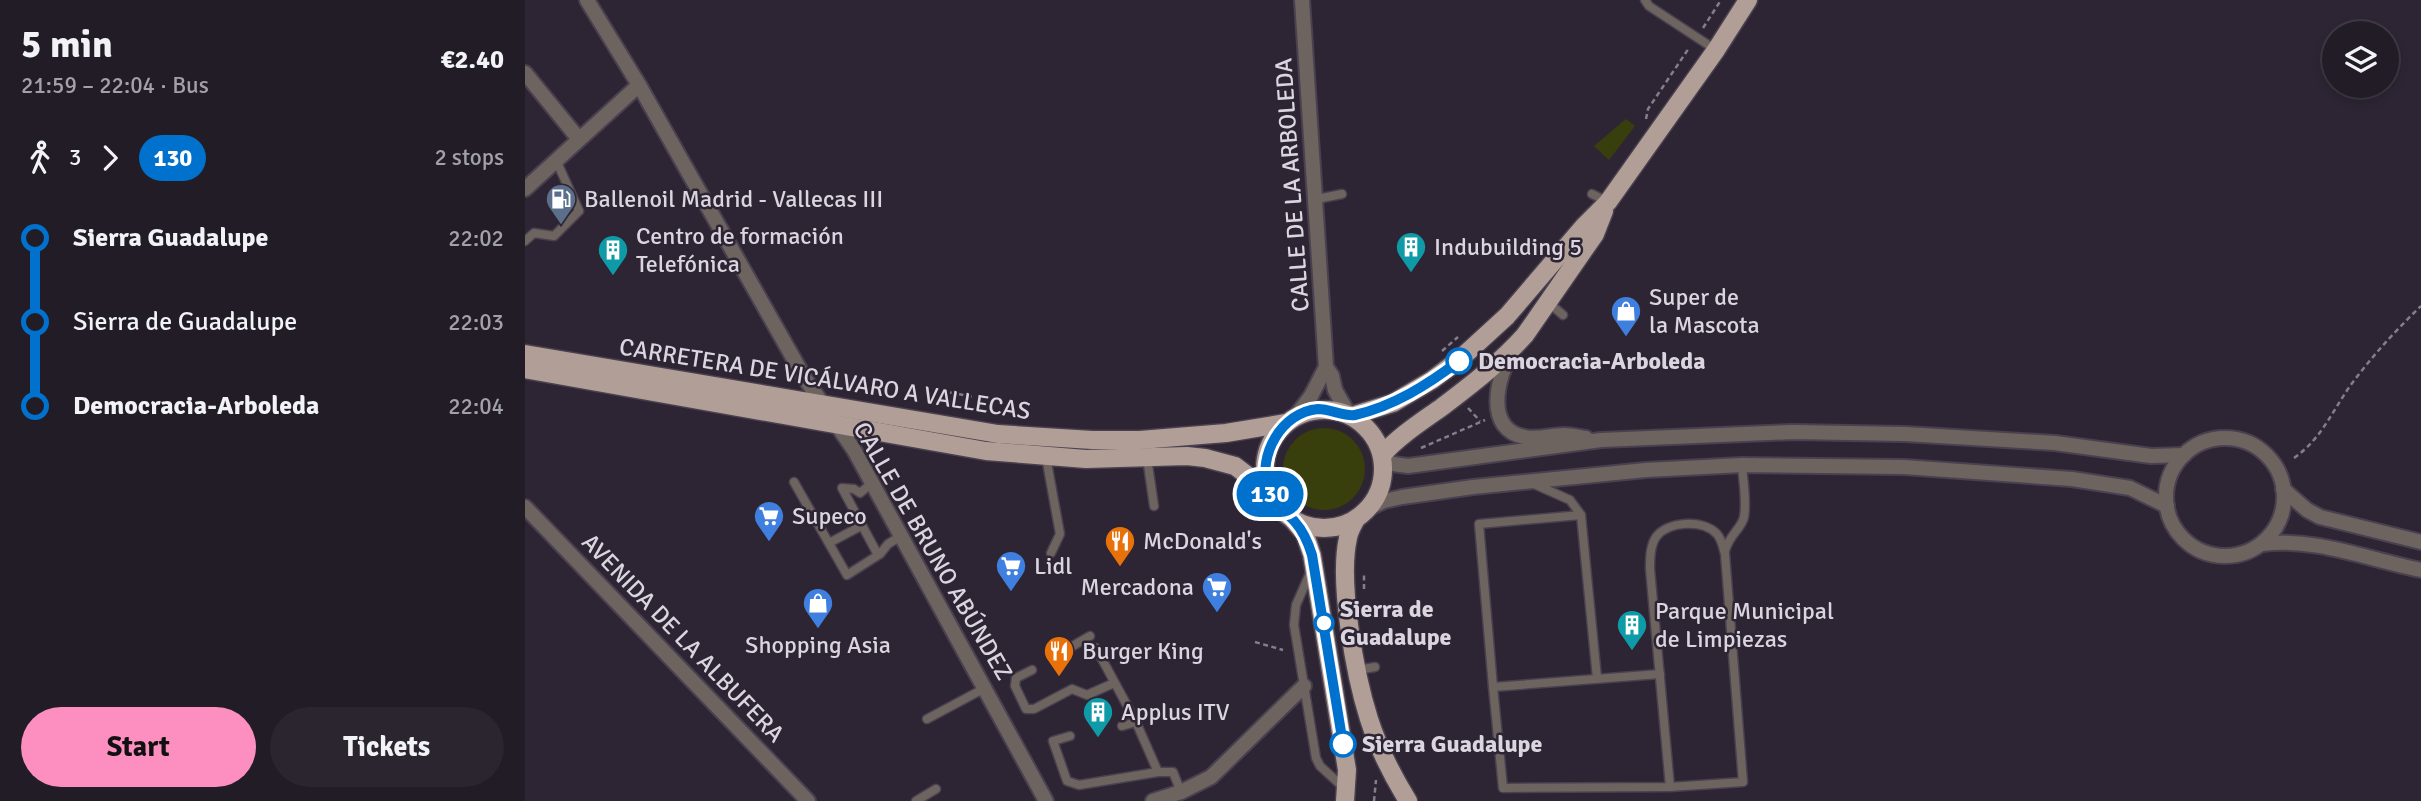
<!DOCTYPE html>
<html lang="en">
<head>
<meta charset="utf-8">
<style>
  body { margin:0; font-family:Signika,sans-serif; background:#2a252f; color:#f1f3f6; height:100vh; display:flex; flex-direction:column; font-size:26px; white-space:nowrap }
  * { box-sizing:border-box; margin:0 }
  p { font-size:23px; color:#a2a1a7 }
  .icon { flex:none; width:38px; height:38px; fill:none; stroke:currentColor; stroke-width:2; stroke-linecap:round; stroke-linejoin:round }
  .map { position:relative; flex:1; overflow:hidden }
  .side { display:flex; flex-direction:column; background:#221c27; width:525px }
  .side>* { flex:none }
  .badge { padding:0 14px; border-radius:23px; font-size:24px; line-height:46px }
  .controls { position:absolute; left:1797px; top:21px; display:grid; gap:14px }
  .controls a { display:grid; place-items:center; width:77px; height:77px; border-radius:50%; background:#221c27; box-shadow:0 4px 10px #0003,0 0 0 2px #3f3a44; font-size:35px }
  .map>.badge { position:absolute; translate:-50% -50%; box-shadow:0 0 0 4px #fff }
  .legs { display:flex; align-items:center; gap:10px; height:77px; padding:0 21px; font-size:23px }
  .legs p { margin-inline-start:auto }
  .summary { display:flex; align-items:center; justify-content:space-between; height:119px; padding:0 21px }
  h1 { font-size:38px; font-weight:700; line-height:52px }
  .primary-button { display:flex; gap:14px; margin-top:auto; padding:14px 21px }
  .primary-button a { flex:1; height:80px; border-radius:42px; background:#fd8ec0; color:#111; font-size:28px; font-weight:700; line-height:80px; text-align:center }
  .primary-button a+a { background:#2a252f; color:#f1f3f6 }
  ul { padding:0 21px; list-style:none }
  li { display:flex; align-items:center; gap:24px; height:84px; font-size:26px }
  li i { display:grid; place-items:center; width:10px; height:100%; margin:0 9px; background:currentColor }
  li i::after { content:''; width:18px; height:18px; margin:-9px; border:5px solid; border-radius:50%; background:#221c27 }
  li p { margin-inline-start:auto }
  li:first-child i { background:linear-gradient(#0000 50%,currentColor 0) }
  li:last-child i { background:linear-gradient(currentColor 50%,#0000 0) }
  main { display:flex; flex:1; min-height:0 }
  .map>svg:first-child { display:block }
  .green { fill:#383f0d }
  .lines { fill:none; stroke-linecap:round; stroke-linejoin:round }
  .lane-casing { stroke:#49414f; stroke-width:11 }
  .street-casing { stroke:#49414f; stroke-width:18 }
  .primary-casing { stroke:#49414f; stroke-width:21 }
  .path { stroke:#847d8a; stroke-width:2.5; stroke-dasharray:5 3.5; stroke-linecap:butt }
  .lane { stroke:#6d6460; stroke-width:8 }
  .street { stroke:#6d6460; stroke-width:14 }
  .primary { stroke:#b19e97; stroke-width:18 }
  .line-1-casing { stroke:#fff; stroke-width:16 }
  .line-1 { stroke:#0072ce; stroke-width:10 }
  .stop-1-dot { fill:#fff; stroke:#0072ce; stroke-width:3.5 }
  .labels { text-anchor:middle; stroke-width:5; stroke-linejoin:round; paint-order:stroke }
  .street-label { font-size:24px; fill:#dad5df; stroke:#2d2534 }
  .poi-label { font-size:24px; fill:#dad5df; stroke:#2d2534; text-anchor:start }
  .stop-label { font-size:24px; font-weight:bold; fill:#dad5df; stroke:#2d2534; text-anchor:start }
</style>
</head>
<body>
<main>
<section class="side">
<div class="summary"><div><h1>5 min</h1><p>21:59 – 22:04 · Bus</p></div><b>€2.40</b></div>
<div class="legs"><svg class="icon" aria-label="walk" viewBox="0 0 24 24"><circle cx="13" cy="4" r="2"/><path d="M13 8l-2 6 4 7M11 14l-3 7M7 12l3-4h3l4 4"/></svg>3<svg class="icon" aria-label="forward" viewBox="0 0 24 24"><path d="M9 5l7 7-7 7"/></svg><b class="badge" style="background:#0072ce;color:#fff">130</b><p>2 stops</p></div>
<ul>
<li><i style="color:#0072ce"></i><b>Sierra Guadalupe</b><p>22:02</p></li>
<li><i style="color:#0072ce"></i><span>Sierra de Guadalupe</span><p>22:03</p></li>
<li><i style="color:#0072ce"></i><b>Democracia-Arboleda</b><p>22:04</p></li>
</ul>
<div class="primary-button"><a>Start</a><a>Tickets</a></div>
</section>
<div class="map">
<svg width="1896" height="801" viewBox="0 0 1896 801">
  <rect width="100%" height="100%" fill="#2d2534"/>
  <!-- green -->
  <g class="green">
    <polygon points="1101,119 1110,126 1084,160 1069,146"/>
    <circle cx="799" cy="469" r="41"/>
  </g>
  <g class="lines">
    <!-- lane casing -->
    <g class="lane-casing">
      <g id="lane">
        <polyline points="1120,0 1124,6 1191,50"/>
        <polyline points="1067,194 1083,202"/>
        <polyline points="792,199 817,194"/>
        <polyline points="0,241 9,233 29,236 54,211 31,160"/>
        <polyline points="1023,302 1038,315"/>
        <polyline points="521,457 535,534 526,553"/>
        <polyline points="622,458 629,506"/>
        <polyline points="269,482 322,575 355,554 363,544 376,536"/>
        <polyline points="347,483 335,493 329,489 317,488 353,555"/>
        <polyline points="1009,484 1045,500 1056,515 1072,678"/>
        <polyline points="1056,515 954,524 968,687 1135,674"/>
        <polyline points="304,543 336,526"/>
        <path d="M1200,551c4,-16 17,-23 19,-34 3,-16 -1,-36 -2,-52"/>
        <polyline points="786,571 771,605 769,625 791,758 795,766 818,787"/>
        <polyline points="571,648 611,722 633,772"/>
        <polyline points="534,654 565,636"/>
        <polyline points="507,670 491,678 490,686 501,709 509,709 547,689 562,695 589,683"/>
        <polyline points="832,670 850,667"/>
        <path d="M968,687l10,101 167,-1 73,-5 -18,-228c-2,-7 -3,-14 -8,-20 -14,-15 -49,-13 -61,3 -6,9 -6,22 -6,32l20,218"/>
        <polyline points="402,719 460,688"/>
        <polyline points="597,726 611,722"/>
        <polyline points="545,736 528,741 542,781 554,785 633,772 648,772 656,792"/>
        <polyline points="391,801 411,789"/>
      </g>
    </g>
    <!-- street casing -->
    <g class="street-casing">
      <g id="street">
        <polyline points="62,0 114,85 279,377 329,450 521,801"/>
        <polyline points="777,0 801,367 807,376 810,390 824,415"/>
        <polyline points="0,73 53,138"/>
        <polyline points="0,189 114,85"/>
        <path d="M986,353c-14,25 -27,77 14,84 13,3 26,-2 39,-2 7,0 15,2 22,3"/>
        <polyline points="770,417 786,396 801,367"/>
        <circle cx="1700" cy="497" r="59"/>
        <polyline points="858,459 868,464 883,466 1076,440 1268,432 1380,434 1530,443 1626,456 1659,455"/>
        <polyline points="1758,489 1782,510 1795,517 1896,542"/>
        <polyline points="0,507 283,801"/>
        <polyline points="842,509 859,501 877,497 948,487 1121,470 1217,465 1379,467 1547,479 1605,488 1642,506"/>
        <path d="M1737,544c54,-7 107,16 159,26"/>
        <polyline points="628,801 656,792 686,777 779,686"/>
      </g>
    </g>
    <!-- primary casing -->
    <g class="primary-casing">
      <g id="primary">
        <polyline points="0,354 473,434 567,440 615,440 701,433 761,423"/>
        <polyline points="0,369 461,451 561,459 662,456 680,458 710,466 743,491"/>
        <circle cx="799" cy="469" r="59"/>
        <polyline points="826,416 868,403 907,380 935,359 982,316 1059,226 1083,202 1191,50 1223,0"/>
        <path d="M857,455c17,-19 39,-33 60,-48 29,-22 59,-45 83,-72l70,-101 9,-23"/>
        <path d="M831,519c-3,6 -7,12 -8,19 -10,44 7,137 21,181 9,28 23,56 39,82"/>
        <polyline points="768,520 780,534 787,555 822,770 820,801"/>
      </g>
    </g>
    <!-- path -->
    <g class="path">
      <polyline points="1178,28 1196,0"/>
      <polyline points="1121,119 1123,109 1164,48"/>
      <polyline points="917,351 933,337"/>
      <polyline points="400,388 450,397"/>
      <polyline points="943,408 955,421"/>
      <polyline points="896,448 960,420"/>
      <path d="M1769,458c30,-21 40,-52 62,-80 20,-26 42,-50 65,-72"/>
      <polyline points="839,589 839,575"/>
      <polyline points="730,642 758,650"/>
      <polyline points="849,801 851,780"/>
    </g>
    <!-- lane -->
    <use href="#lane" class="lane"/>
    <!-- street -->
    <use href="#street" class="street"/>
    <!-- primary -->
    <use href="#primary" class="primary"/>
  </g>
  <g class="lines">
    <!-- line-1 casing -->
    <g class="line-1-casing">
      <path id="line-1" d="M818,744l-31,-189c-4,-13 -8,-23 -17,-33 -10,-11 -22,-18 -27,-33 -11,-34 14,-77 50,-80 12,0 28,8 37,6 39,-9 72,-30 104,-54"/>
    </g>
    <!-- line-1 -->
    <use href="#line-1" class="line-1"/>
  </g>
  <!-- icons -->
  <defs>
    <g id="fuel-pin" transform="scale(1.575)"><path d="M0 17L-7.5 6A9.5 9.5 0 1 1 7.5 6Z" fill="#5c6f8a" stroke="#2d2534"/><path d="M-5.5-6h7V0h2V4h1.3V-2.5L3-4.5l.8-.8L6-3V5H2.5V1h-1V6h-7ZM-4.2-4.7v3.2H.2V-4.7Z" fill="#fff"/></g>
    <g id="building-pin" transform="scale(1.575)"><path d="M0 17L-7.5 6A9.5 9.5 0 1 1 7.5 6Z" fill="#0f9aa8" stroke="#2d2534"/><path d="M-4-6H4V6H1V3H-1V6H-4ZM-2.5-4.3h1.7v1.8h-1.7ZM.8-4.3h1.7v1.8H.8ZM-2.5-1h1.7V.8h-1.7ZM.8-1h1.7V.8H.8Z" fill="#fff"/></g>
    <g id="shop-pin" transform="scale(1.575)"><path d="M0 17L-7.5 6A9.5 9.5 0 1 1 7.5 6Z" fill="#3f7fe0" stroke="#2d2534"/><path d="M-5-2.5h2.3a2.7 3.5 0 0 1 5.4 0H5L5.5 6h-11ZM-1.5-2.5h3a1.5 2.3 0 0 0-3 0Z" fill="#fff"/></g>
    <g id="supermarket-pin" transform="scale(1.575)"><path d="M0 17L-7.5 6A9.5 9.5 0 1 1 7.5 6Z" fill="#3f7fe0" stroke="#2d2534"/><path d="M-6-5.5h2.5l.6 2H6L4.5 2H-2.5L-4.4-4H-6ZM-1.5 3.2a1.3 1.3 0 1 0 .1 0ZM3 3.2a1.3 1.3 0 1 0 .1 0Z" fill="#fff"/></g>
    <g id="restaurant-pin" transform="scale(1.575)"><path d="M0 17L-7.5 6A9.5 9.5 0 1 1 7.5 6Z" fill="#e8710a" stroke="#2d2534"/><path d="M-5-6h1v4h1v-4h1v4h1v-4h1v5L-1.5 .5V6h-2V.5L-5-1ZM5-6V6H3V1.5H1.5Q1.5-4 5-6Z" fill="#fff"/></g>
  </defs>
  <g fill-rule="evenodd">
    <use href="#fuel-pin" x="36" y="199"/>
    <use href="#building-pin" x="886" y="247"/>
    <use href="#building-pin" x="88" y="250"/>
    <use href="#shop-pin" x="1101" y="311"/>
    <use href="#supermarket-pin" x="244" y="516"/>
    <use href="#restaurant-pin" x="595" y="541"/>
    <use href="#supermarket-pin" x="486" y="566"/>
    <use href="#supermarket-pin" x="692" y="587"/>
    <use href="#shop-pin" x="293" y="603"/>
    <use href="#building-pin" x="1107" y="625"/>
    <use href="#restaurant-pin" x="534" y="651"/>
    <use href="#building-pin" x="573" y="712"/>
  </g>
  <!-- markers -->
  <g class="stop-1-dot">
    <circle cx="934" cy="361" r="12"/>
    <circle cx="799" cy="623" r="9"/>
    <circle cx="818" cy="744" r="12"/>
  </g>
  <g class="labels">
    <!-- street labels -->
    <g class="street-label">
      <text transform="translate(767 185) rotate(-94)" y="8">CALLE DE LA ARBOLEDA</text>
      <text transform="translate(300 379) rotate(9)" y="8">CARRETERA DE VICÁLVARO A VALLECAS</text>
      <text transform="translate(408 551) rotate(60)" y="8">CALLE DE BRUNO ABÚNDEZ</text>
      <text transform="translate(158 638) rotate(46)" y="8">AVENIDA DE LA ALBUFERA</text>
    </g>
    <!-- poi labels -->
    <g class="poi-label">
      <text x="59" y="207">Ballenoil Madrid - Vallecas III</text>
      <text x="111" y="244">Centro de formación<tspan x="111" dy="28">Telefónica</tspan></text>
      <text x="909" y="255">Indubuilding 5</text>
      <text x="1124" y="305">Super de<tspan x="1124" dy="28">la Mascota</tspan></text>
      <text x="267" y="524">Supeco</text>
      <text x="618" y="549">McDonald's</text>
      <text x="509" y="574">Lidl</text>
      <text x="669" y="595" text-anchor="end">Mercadona</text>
      <text x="1130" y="619">Parque Municipal<tspan x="1130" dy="28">de Limpiezas</tspan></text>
      <text x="293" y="653" text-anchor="middle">Shopping Asia</text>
      <text x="557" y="659">Burger King</text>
      <text x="596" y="720">Applus ITV</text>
    </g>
    <!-- stop labels -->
    <g class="stop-label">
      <text x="953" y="369">Democracia-Arboleda</text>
      <text x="815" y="617">Sierra de<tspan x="815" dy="28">Guadalupe</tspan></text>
      <text x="837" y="752">Sierra Guadalupe</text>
    </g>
  </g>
</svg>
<div class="controls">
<a><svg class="icon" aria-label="layers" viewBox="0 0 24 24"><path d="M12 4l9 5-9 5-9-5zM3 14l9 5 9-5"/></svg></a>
</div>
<b class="badge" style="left:745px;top:494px;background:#0072ce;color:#fff">130</b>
</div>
</main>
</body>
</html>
